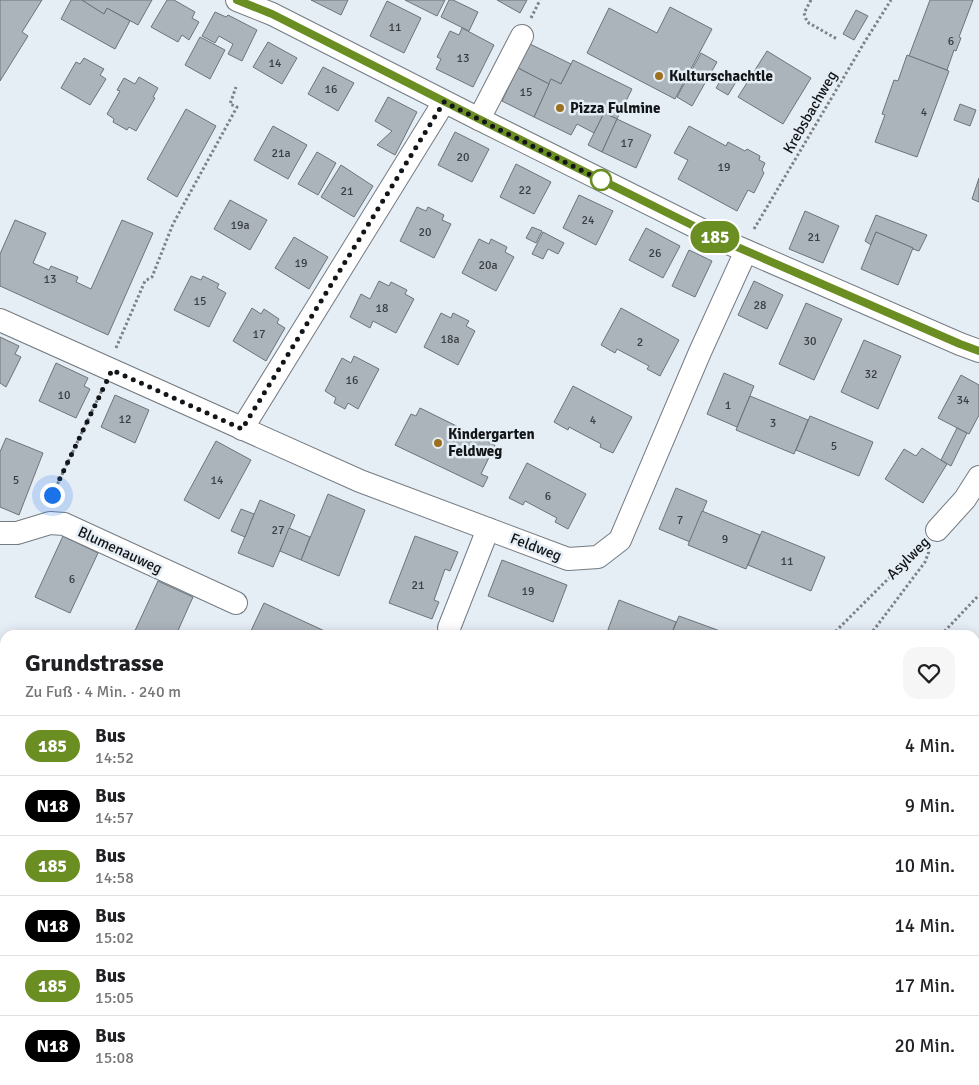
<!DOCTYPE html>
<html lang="de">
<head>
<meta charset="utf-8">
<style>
  body { margin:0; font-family:Signika,sans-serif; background:#f6f6f6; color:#202124; height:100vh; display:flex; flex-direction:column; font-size:19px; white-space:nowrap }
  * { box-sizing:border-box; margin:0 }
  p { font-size:16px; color:#757577 }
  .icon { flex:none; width:28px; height:28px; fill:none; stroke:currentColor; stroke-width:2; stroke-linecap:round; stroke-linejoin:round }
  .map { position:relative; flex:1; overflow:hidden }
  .details { position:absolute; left:0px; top:630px; width:980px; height:455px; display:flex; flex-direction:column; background:#fff; border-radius:15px 15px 0 0; box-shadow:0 2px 12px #0003 }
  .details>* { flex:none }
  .badge { padding:0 10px; border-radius:16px; font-size:18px; line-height:32px }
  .you { position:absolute; width:25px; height:25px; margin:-12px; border:4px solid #fff; border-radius:50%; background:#1a73e8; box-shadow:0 0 0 8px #1a73e833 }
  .map>.badge { position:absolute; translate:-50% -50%; box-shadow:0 0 0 2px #fff }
  .round { display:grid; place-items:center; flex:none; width:52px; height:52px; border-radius:15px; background:#f6f6f6 }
  .overview { display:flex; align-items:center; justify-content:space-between; height:85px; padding:0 25px }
  h1 { font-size:24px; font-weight:700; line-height:38px }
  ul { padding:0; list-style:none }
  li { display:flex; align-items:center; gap:15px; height:60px; padding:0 25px; border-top:1px solid #e0e0e0 }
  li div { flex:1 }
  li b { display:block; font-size:19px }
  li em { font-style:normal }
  li .badge { min-width:55px; font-weight:700; text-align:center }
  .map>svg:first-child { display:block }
  .green { fill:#e8d7bf }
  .building { fill:#acb4bb; stroke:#6c747a }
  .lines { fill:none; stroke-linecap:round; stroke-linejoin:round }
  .minor-casing { stroke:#747b82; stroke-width:24 }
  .major-casing { stroke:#cbcccc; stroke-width:29 }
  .path { stroke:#7c8287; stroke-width:3; stroke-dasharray:2.5 2.5; stroke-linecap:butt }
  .minor { stroke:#fff; stroke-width:22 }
  .major { stroke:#71c8f9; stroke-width:28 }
  .line-casing { stroke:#fff; stroke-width:11 }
  .line { stroke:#6b8e23; stroke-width:8 }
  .walk { stroke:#131619; stroke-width:5; stroke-dasharray:0 9 }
  .poi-dot { fill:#9c701f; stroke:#e6eef5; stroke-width:2 }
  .stop-dot { fill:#fff; stroke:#6b8e23; stroke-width:2.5 }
  .labels { text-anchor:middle; stroke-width:5; stroke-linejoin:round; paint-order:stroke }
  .number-label { font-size:12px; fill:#393e42 }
  .poi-label { font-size:15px; font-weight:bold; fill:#131619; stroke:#e6eef5; text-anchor:start }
  .street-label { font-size:15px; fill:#131619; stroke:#e6eef5 }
</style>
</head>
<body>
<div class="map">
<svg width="979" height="1085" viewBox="0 0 979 1085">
  <rect width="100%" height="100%" fill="#e6eef5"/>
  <!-- green -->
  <polygon class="green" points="979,1025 979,1085 925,1085 928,1080 975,1080 975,1028"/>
  <!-- building -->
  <g class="building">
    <polygon points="0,0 42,0 22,32 28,36 0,81"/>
    <polygon points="71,0 82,0 104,14 107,8 130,21 115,49 61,19"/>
    <polygon points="82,0 152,0 138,25 107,8 104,14"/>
    <polygon points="167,0 174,0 195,12 192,18 199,22 189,40 182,35 178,42 151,27"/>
    <polygon points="311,0 348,0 341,15"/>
    <polygon points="405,0 445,0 437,16"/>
    <polygon points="449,0 453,0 478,12 469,31 441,17"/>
    <polygon points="497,0 527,0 520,13"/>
    <polygon points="930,0 973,0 959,37 961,38 956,51 954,50 947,70 909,56"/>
    <polygon points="387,1 421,18 404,53 370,36"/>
    <polygon points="670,7 712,29 675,99 587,53 609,8 657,33"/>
    <polygon points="856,10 868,16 854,40 843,34"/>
    <polygon points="215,12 226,17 228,15 257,30 242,61 228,54 233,44 219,36 215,43 202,36"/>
    <polygon points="462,28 494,45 473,87 436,69 441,59 437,57 450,31 459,35"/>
    <polygon points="200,37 225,50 210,79 185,65"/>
    <polygon points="268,42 297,58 282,84 253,67"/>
    <polygon points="530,44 571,64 561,84 551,79 549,84 518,68"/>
    <polygon points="767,51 811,78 783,124 738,97"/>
    <polygon points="701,53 717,62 692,106 677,97"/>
    <polygon points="907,55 949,71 917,157 875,142 885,115 882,114 894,80 898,81"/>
    <polygon points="84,58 104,69 100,75 106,79 90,105 61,88 76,62 80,64"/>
    <polygon points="573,60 632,89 617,119 604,113 594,133 577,124 571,135 534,117 551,79 561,84"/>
    <polygon points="323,67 354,83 338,111 308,94"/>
    <polygon points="518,68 549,84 534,117 502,101"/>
    <polygon points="727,70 739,77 728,95 716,88"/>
    <polygon points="139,77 158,88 153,97 155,98 136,131 129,127 127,130 113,122 114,119 107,114 120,91 117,90 124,78 135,84"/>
    <polygon points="388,97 417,112 395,155 377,145 392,131 375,121"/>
    <polygon points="960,104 976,110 970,126 954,120"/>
    <polygon points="186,109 216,126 177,197 147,179"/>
    <polygon points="604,113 617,119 602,152 588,145"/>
    <polygon points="617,119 651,135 636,168 602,152"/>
    <polygon points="273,126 307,145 288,179 254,160"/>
    <polygon points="689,126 726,146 728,142 745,151 747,149 760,156 759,160 765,163 762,170 764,173 754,193 748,190 737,211 678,179 688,160 674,153"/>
    <polygon points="455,132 489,149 472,182 438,165"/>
    <polygon points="317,152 336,163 318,195 298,184"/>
    <polygon points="516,164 551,182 534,214 500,197"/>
    <polygon points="341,165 373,186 354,217 321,197"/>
    <polygon points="979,178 979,202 972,199"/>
    <polygon points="579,195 613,211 596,245 563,228"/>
    <polygon points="230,200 267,220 250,250 214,229"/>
    <polygon points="417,207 426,211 428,207 444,215 442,220 451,224 434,258 400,241"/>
    <polygon points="805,211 839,226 823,263 789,249"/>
    <polygon points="876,215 927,235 919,251 913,249 913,248 876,232 871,245 865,241"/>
    <polygon points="15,220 46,233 33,263 49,270 51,266 78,277 76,282 91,289 122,220 153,233 108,335 0,286 0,254"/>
    <polygon points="532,227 542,231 536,243 526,238"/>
    <polygon points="646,228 680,246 663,278 629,260"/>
    <polygon points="543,232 564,243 558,254 548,249 543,259 532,254"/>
    <polygon points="876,232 913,248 898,285 861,269"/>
    <polygon points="294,237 328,257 309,289 275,268"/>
    <polygon points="479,239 489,244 491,239 507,247 505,252 514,257 496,291 462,273"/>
    <polygon points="689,250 712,261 695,297 672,286"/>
    <polygon points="191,276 201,280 203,276 219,284 217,288 226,293 209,327 174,310"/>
    <polygon points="379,281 389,286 391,282 407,290 405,294 414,299 396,333 373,321 370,328 350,317 361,294 370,299"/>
    <polygon points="754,281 783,295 767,329 738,315"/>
    <polygon points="806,303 842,319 814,380 779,364"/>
    <polygon points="252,308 261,314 264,309 279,319 277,323 285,328 266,361 233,341"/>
    <polygon points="621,308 679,340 660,376 647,369 649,366 617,349 615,353 601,345"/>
    <polygon points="441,313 451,318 453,313 469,321 466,326 475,331 458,365 424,347"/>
    <polygon points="0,337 19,346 15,354 21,357 6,387 0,383"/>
    <polygon points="864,340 901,356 878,409 841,392"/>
    <polygon points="354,356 379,369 358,409 348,403 345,409 334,403 336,398 325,391 342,358 351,363"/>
    <polygon points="56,363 88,378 84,386 90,389 76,418 39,401"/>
    <polygon points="724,373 754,386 737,427 707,414"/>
    <polygon points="961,375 979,385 979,415 969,434 938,418"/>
    <polygon points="573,386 632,417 613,453 600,447 601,444 569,427 568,430 554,422"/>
    <polygon points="115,395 149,410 135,443 101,427"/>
    <polygon points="750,396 808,420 794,454 736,430"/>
    <polygon points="420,408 495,445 481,474 488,477 483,487 395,445 411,414 416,416"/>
    <polygon points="810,416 873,442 859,476 796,450"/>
    <polygon points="957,428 967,433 951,466 941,460"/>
    <polygon points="6,438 43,453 19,515 0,507 0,452"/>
    <polygon points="216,441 251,460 219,519 184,500"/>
    <polygon points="922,448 947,464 923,503 885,479 904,449 916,456"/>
    <polygon points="527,463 586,494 568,529 555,522 557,518 525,501 523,505 509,498"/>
    <polygon points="676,488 707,501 690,542 659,529"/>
    <polygon points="328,494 365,510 339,576 301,560"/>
    <polygon points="260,500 295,515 273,567 238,553"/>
    <polygon points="241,509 254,514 245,537 231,531"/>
    <polygon points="702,511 760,535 746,569 688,545"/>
    <polygon points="289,528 310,537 301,560 280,551"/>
    <polygon points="762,531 825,557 811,591 748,565"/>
    <polygon points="63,536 98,553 70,613 35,597"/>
    <polygon points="415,536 458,552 450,571 445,569 434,600 439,602 432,619 389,603"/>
    <polygon points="502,560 567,585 553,622 488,596"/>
    <polygon points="158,581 193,597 176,635 133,635"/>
    <polygon points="619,600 676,622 671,635 606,635"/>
    <polygon points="264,603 329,633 328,635 249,635"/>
    <polygon points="679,616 731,635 671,635"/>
    <polygon points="979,710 979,756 975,752 975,715"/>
    <polygon points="5,871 5,901 0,902 0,872"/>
    <polygon points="5,933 5,970 0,971 0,934"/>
    <polygon points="0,1004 5,1004 5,1019 1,1019"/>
    <polygon points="5,1072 5,1080 45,1080 46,1085 4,1085 3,1073"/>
    <polygon points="386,1080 414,1080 417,1083 414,1085 380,1085"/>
    <polygon points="664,1080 721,1080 716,1085 659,1085"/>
    <polygon points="724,1080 786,1080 782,1085 729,1085"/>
  </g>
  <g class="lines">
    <!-- minor casing -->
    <g class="minor-casing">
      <g id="minor">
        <polyline points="237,0 272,14 479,119 728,243 960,344 979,351"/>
        <polyline points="479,119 522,36"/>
        <polyline points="0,320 360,481 568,559 598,557 620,540 700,352 746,251"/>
        <polyline points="242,429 444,102"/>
        <polyline points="937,530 965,499 979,477"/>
        <polyline points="0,533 17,533 50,523 64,524 236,603"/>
        <polyline points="449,628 488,529"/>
        <polyline points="975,906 979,903"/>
        <polyline points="107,1080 108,1085"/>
        <polyline points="450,1080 454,1085"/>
        <polyline points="477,1085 482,1080"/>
      </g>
    </g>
    <!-- major casing -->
    <g class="major-casing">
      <g id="major">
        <polyline points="0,740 5,744"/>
        <polyline points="75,1080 76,1085"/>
      </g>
    </g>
    <!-- path -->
    <g class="path">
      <polyline points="811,0 804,13 807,22 837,39"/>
      <polyline points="531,18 540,0"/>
      <polyline points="754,229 864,43 891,0"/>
      <polyline points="116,348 145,281 152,277 173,224 237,107 230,104 236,87"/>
      <polyline points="49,502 102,390"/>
      <polyline points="832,635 922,545"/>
      <polyline points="870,635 925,562 929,551"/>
      <polyline points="941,635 979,595"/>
      <polyline points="975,674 979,670"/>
      <polyline points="975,816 979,816"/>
      <polyline points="975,854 979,854"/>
      <polyline points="909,1085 912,1080"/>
    </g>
    <!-- minor -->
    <use href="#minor" class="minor"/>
    <!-- major -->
    <use href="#major" class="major"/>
  </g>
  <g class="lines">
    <!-- line casing -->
    <g class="line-casing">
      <polyline id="line" points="237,0 272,14 479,119 728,243 960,344 979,351"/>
    </g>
    <!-- line -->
    <use href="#line" class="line"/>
    <!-- walk -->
    <polyline class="walk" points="52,495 112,370 242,429 444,102 601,180"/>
  </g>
  <!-- markers -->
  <g class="poi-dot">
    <circle cx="659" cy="76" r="5"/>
    <circle cx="560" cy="108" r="5"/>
    <circle cx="438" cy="443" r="5"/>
  </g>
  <circle class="stop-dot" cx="601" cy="180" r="10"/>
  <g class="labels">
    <!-- number labels -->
    <g class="number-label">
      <text x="395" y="31">11</text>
      <text x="951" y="45">6</text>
      <text x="463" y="62">13</text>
      <text x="275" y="67">14</text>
      <text x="331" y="93">16</text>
      <text x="526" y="96">15</text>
      <text x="924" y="116">4</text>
      <text x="627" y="147">17</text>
      <text x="281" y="157">21a</text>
      <text x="463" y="161">20</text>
      <text x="724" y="171">19</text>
      <text x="525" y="194">22</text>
      <text x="347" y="195">21</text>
      <text x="588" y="224">24</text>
      <text x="240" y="229">19a</text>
      <text x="425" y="236">20</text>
      <text x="814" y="241">21</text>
      <text x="655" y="257">26</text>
      <text x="301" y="267">19</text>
      <text x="488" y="269">20a</text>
      <text x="50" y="283">13</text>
      <text x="200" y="305">15</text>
      <text x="760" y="309">28</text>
      <text x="382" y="312">18</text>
      <text x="259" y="338">17</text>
      <text x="450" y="343">18a</text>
      <text x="810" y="345">30</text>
      <text x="640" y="346">2</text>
      <text x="871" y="378">32</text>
      <text x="352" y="384">16</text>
      <text x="64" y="399">10</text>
      <text x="963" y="404">34</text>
      <text x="728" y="409">1</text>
      <text x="125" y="423">12</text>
      <text x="593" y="424">4</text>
      <text x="773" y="427">3</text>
      <text x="834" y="450">5</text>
      <text x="16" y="484">5</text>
      <text x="217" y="484">14</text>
      <text x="548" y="500">6</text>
      <text x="680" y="524">7</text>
      <text x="278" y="534">27</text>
      <text x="725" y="543">9</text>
      <text x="787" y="565">11</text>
      <text x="72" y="583">6</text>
      <text x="418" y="589">21</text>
      <text x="528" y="595">19</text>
    </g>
    <!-- poi labels -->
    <g class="poi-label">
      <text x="669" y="81">Kulturschachtle</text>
      <text x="570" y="113">Pizza Fulmine</text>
      <text x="448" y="439">Kindergarten<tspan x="448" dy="17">Feldweg</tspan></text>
    </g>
    <!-- street labels -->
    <g class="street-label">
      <text transform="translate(810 112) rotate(-60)" y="5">Krebsbachweg</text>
      <text transform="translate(536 547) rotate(21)" y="5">Feldweg</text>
      <text transform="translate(120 550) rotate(25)" y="5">Blumenauweg</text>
      <text transform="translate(908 558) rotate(-45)" y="5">Asylweg</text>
    </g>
  </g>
</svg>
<div class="you" style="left:52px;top:495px"></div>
<b class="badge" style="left:715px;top:237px;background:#6b8e23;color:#fff">185</b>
<section class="details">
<div class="overview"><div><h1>Grundstrasse</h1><p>Zu Fuß · 4 Min. · 240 m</p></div><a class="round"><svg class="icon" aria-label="heart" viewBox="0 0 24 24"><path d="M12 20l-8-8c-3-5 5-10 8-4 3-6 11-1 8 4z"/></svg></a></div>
<ul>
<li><span class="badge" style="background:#6b8e23;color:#fff">185</span><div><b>Bus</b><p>14:52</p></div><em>4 Min.</em></li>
<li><span class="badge" style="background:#000;color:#fff">N18</span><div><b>Bus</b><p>14:57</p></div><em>9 Min.</em></li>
<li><span class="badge" style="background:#6b8e23;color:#fff">185</span><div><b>Bus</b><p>14:58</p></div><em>10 Min.</em></li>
<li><span class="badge" style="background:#000;color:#fff">N18</span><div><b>Bus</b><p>15:02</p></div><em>14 Min.</em></li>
<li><span class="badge" style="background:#6b8e23;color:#fff">185</span><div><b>Bus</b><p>15:05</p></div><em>17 Min.</em></li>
<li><span class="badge" style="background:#000;color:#fff">N18</span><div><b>Bus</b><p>15:08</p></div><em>20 Min.</em></li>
</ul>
</section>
</div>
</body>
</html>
